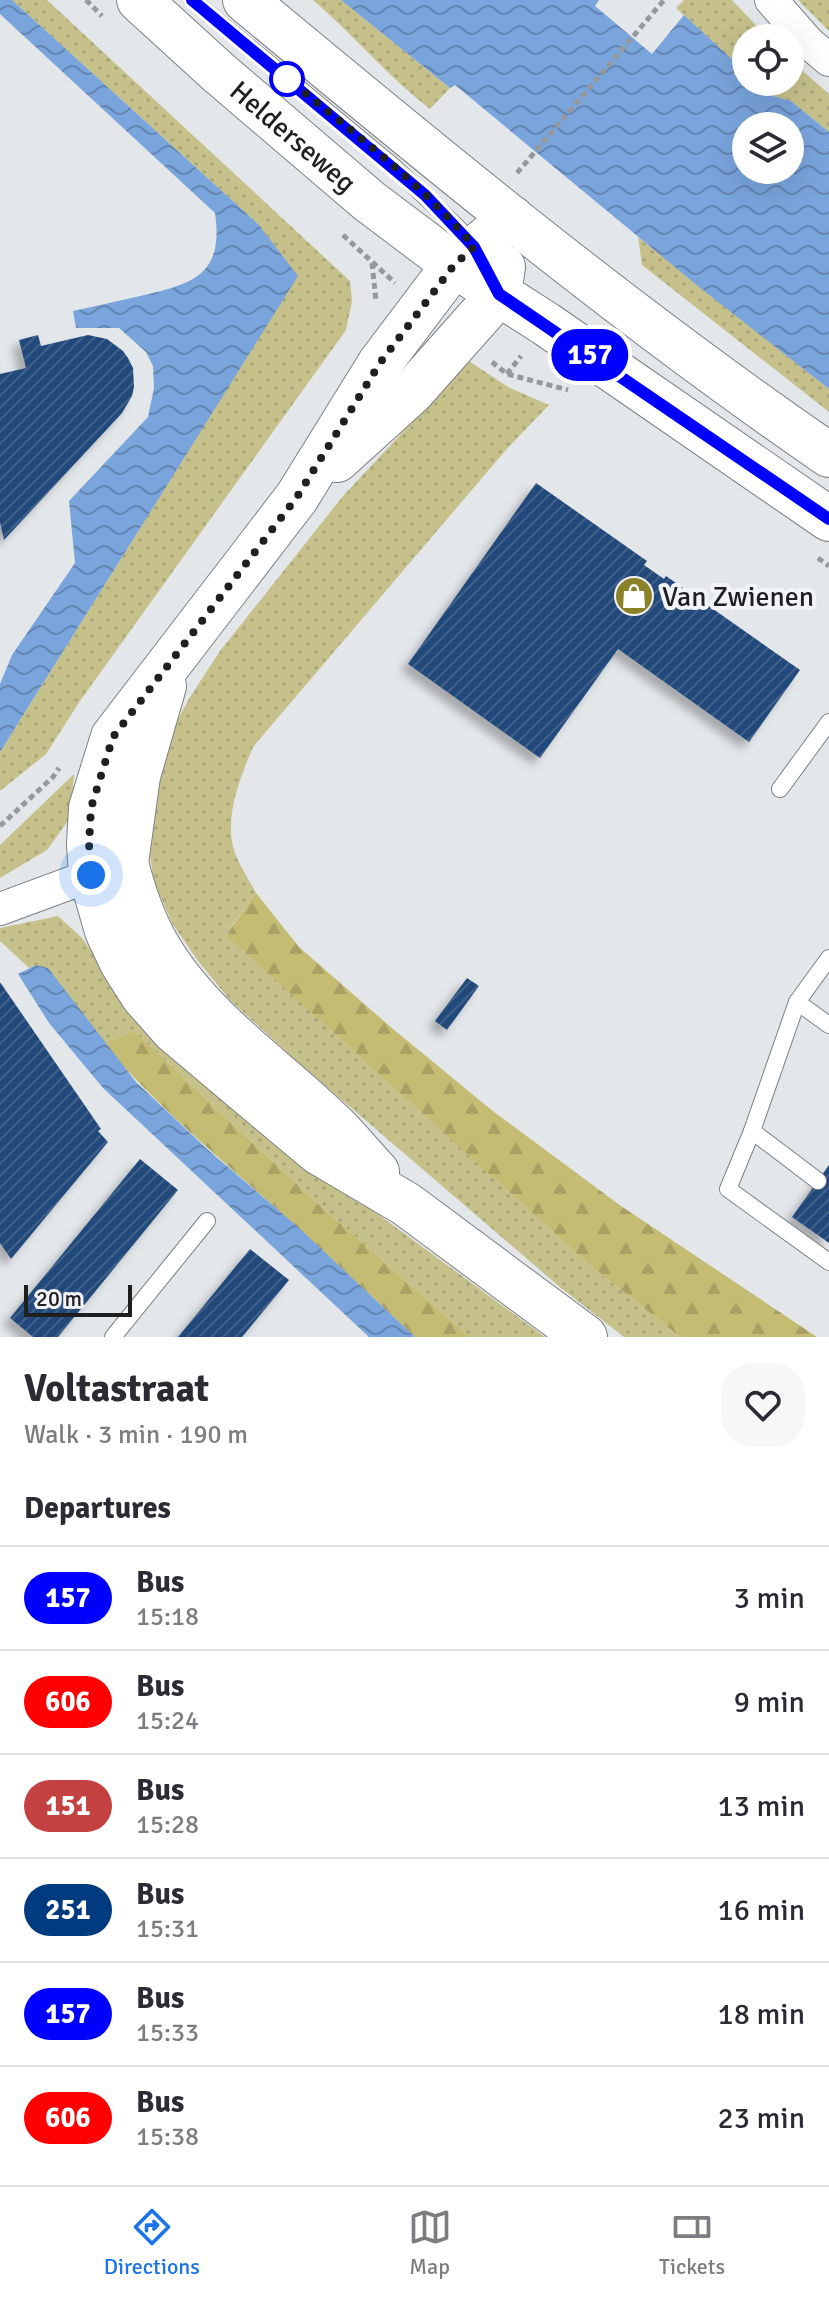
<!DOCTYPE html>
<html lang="en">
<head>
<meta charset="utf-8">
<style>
  body { margin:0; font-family:Signika,sans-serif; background:#f7f7f7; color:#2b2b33; height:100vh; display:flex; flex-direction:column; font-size:30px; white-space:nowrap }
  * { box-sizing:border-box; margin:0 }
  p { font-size:26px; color:#7c7c81 }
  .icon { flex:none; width:44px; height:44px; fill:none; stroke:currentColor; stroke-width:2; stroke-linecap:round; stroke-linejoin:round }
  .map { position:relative; height:1337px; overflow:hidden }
  .drawer { display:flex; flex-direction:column; background:#fff; flex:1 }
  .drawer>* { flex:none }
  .badge { padding:0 16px; border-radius:26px; font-size:28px; line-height:52px }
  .controls { position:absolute; left:732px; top:24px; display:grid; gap:16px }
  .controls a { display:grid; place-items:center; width:72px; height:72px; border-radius:50%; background:#fff; box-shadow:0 8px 32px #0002; font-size:40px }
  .scale { position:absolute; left:24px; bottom:20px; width:108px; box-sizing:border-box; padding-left:8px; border:4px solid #1e1f20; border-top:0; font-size:22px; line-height:28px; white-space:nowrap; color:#1e1f20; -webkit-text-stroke:6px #f2f4f8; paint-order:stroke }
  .you { position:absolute; width:40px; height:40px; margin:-20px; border:6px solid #fff; border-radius:50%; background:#1a73e8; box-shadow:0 0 0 12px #1a73e833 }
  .map>.badge { position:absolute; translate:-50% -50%; box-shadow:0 0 0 4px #fff }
  h2 { padding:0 24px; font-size:30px; line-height:72px }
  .round { display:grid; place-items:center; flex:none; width:84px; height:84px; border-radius:32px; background:#f7f7f7 }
  .head { display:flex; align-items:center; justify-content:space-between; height:136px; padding:0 24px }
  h1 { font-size:38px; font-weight:800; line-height:60px }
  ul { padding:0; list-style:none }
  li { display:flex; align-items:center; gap:24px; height:104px; padding:0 24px; border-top:2px solid #e1e1e2 }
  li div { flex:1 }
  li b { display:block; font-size:30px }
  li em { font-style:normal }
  li .badge { min-width:88px; font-weight:700; text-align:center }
  .menu { display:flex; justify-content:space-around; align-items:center; height:112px; border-top:2px solid #e1e1e2; background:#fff; font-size:22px; color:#7c7c81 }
  .menu a { display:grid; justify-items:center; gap:4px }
  .menu .current { color:#1a73e8 }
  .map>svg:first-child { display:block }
  .green { fill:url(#green-dots) }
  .forest { fill:url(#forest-firs) }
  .water { fill:url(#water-waves); fill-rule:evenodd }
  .building { fill:url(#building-hatch); filter:url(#shadow) }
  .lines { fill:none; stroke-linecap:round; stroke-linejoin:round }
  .service-casing { stroke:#7d8083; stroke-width:18 }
  .minor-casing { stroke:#7d8083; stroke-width:34 }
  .secondary-casing { stroke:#7d8083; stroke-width:46 }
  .trunk-casing { stroke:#7d8083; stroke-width:46 }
  .path { stroke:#96989b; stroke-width:5; stroke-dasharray:6 4; stroke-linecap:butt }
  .service { stroke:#fff; stroke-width:16 }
  .minor { stroke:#fff; stroke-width:32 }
  .secondary { stroke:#fff; stroke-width:44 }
  .trunk { stroke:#fff; stroke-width:44 }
  .line-casing { stroke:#fff; stroke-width:18 }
  .line { stroke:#00f; stroke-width:12 }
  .walk { stroke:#1e1f20; stroke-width:8; stroke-dasharray:0 14.4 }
  .stop-dot { fill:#fff; stroke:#00f; stroke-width:4 }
  .labels { text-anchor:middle; stroke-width:8; stroke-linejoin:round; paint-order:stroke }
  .street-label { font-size:28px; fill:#1e1f20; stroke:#f2f4f8 }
  .poi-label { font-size:28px; fill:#1e1f20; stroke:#f2f4f8; text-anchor:start }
</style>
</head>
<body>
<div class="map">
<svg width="829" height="1337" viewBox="0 0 829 1337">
  <defs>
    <pattern id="green-dots" width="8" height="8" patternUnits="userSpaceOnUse" patternTransform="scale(2)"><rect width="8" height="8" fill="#c6c18b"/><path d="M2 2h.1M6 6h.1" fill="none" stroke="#aaa578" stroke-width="1.8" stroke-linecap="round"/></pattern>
    <pattern id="forest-firs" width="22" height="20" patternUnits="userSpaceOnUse" patternTransform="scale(2)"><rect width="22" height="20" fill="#c4bc73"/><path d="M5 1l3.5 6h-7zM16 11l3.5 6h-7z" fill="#a8a163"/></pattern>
    <pattern id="water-waves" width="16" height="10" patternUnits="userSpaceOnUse" patternTransform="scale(2)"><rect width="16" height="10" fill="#79a4dc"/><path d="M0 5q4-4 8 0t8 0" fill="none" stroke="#6385b2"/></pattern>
    <pattern id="building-hatch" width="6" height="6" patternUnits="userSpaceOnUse" patternTransform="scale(2)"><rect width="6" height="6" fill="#224a7b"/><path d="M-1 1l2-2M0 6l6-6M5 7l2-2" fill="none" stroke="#416188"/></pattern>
    <filter id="shadow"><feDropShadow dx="-7" dy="7" stdDeviation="4" flood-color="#0004"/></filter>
  </defs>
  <rect width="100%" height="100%" fill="#e4e7ea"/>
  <!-- green -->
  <g class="green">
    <polygon points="12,0 47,0 350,281 352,301 346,330 80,701 46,754 0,791 0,752 142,525 258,224"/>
    <path d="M313,0h28l109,88 -20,21c-43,-33 -76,-74 -117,-109z"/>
    <polygon points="684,0 732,0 768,38 746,38 746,72 676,8"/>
    <polygon points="799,0 829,0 829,31 798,0"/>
    <polygon points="790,60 829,94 829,132 791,101 773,96 757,82 790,82"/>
    <polygon points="638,237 829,389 829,412 642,265"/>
    <path d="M469,361l39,26 41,18 -44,46 -252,296c-13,31 -30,72 -18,106 5,13 14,27 21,40l-30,41 359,327 95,76h-56l-63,-49 -261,-224 -70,-64 -32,-39 -26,-38 -18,-42 -5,-32 16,-106 25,-46 30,-46 123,-155z"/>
    <polygon points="74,774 71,817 47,850 0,878 0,845"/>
    <polygon points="58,916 82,938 130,1004 356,1198 545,1337 470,1337 316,1202 134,1031 103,1043 48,969 36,965 29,968 0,941 0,928"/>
  </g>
  <!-- forest -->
  <g class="forest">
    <polygon points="256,893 299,947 393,1029 494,1112 621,1206 817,1337 680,1337 585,1261 226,935"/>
    <path d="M134,1031l182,171 154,135h-55c-39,-36 -77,-73 -117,-109 -67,-61 -137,-116 -195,-185z"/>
  </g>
  <!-- water -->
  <g class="water">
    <path d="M0,0h12l246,224 40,52 -298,476v-68l12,-29 63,-92 -6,-62 79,-84 6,-29 -1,-22 -7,-14 -27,-24h-43l-3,-17c23,-5 45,-10 67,-15 53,-12 84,-21 75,-83l-215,-199z"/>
    <path d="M341,0h258l-4,6 57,48 32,-39 62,57v10h11l16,14 18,5 38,31v257l-130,-102 -244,-202 -5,3zM746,126h44v44h-44z"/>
    <polygon points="36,965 48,968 136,1082 207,1149 298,1227 415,1337 369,1337 103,1088 49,1023 18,974"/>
  </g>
  <!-- building -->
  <g class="building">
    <polygon points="38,335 41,346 88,335 107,339 123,351 128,358 133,368 134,387 132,396 122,413 4,540 0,522 0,374 26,368 19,340"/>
    <polygon points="536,483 647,561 644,565 664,579 666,576 800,670 749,742 618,649 540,758 408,664"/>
    <polygon points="467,978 479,986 447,1030 435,1021"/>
    <polygon points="0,982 101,1129 98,1131 108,1142 11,1259 0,1243"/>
    <polygon points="140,1159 178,1190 58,1337 33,1337 10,1318"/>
    <polygon points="829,1165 829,1243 792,1217"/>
    <polygon points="250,1249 289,1280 242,1337 178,1337"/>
  </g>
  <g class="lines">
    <!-- service casing -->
    <g class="service-casing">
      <g id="service">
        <polyline points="192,0 394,167 458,228 473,247"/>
        <polyline points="780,789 829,722"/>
        <polyline points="829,958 797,1002 752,1131 728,1189 829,1262"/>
        <polyline points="797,1002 829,1025"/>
        <polyline points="752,1131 818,1181"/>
        <polyline points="113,1337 207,1221"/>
      </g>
    </g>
    <!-- minor casing -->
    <g class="minor-casing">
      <g id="minor">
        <polyline points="771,0 809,43 829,60"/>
        <polyline points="0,909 111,868"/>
      </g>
    </g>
    <!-- secondary casing -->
    <g class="secondary-casing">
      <g id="secondary">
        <path id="s1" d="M139,0l79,72 151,129 85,64 92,59 283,195"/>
        <path d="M245,0c190,158 380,315 584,455"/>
        <polyline points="337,460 412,392 499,294 503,267"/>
        <polyline points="126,863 138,776 164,686"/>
        <polyline points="91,875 89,844 91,808 113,737 297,497 380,363 454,265 512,218"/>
      </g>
    </g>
    <!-- trunk casing -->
    <g class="trunk-casing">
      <g id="trunk">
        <path d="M126,863c7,27 16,55 30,80 42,75 120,125 180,184 14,14 27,30 41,45"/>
        <polyline points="91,875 107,931 122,963 143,996 174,1031 318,1152 406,1204 585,1337"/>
      </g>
    </g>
    <!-- path -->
    <g class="path">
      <polyline points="86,0 102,16"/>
      <polyline points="517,173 664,0"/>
      <polyline points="343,235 395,283"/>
      <polyline points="372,263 376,301"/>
      <polyline points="492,362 507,374 568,390"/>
      <polyline points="507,374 521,356"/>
      <polyline points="818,558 829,566"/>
      <polyline points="0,826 53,777 59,768"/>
    </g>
    <!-- service -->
    <use href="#service" class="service"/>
    <!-- minor -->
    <use href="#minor" class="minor"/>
    <!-- secondary -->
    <use href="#secondary" class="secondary"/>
    <!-- trunk -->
    <use href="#trunk" class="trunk"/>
  </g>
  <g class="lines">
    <!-- line casing -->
    <g class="line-casing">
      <polyline id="line" points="192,0 425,195 474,247 499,294 829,519"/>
    </g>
    <!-- line -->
    <use href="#line" class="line"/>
    <!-- walk -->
    <path class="walk" d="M91,875l-2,-31 2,-36 22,-71 184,-240 83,-134 74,-98 20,-18c-54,-66 -126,-118 -192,-173l5,5"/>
  </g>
  <!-- icons -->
  <defs>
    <g id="shop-disc" transform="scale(2)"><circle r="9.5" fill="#8b8128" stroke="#f2f4f8"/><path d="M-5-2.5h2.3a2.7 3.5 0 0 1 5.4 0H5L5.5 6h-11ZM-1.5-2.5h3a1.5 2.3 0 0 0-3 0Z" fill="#fff"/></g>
  </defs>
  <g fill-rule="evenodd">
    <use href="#shop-disc" x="634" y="596"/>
  </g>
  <!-- markers -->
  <circle class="stop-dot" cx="287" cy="79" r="16"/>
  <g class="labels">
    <!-- street labels -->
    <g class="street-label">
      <text dy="10" stroke="none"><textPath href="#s1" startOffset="206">Helderseweg</textPath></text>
    </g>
    <!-- poi labels -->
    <g class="poi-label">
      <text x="662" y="606">Van Zwienen</text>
    </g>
  </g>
</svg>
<div class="controls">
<a><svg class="icon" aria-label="locate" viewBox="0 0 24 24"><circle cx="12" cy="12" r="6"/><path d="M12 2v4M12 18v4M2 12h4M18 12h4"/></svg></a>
<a><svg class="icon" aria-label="layers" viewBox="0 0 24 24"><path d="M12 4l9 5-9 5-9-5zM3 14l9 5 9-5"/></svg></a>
</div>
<div class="scale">20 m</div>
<div class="you" style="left:91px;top:875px"></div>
<b class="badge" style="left:590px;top:355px;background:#00f;color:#fff">157</b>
</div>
<section class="drawer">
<div class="head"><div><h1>Voltastraat</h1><p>Walk · 3 min · 190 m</p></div><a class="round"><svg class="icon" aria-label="heart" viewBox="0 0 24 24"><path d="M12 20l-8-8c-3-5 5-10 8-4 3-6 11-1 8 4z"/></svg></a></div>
<h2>Departures</h2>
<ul>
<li><span class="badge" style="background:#00f;color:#fff">157</span><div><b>Bus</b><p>15:18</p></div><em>3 min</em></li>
<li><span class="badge" style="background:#f00;color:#fff">606</span><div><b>Bus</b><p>15:24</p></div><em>9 min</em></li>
<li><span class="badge" style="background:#c34141;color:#fff">151</span><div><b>Bus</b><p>15:28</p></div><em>13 min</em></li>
<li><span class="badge" style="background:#003b80;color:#fff">251</span><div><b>Bus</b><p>15:31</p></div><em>16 min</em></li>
<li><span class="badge" style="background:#00f;color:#fff">157</span><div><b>Bus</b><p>15:33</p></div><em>18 min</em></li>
<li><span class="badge" style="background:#f00;color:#fff">606</span><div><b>Bus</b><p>15:38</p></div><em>23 min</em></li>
</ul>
</section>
<nav class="menu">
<a class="current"><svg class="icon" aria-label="directions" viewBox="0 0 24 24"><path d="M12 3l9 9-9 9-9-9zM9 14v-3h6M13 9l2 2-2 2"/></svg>Directions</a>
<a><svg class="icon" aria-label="map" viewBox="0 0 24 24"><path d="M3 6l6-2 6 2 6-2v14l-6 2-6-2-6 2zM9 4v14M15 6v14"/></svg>Map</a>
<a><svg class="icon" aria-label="tickets" viewBox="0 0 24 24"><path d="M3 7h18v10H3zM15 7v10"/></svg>Tickets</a>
</nav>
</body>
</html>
